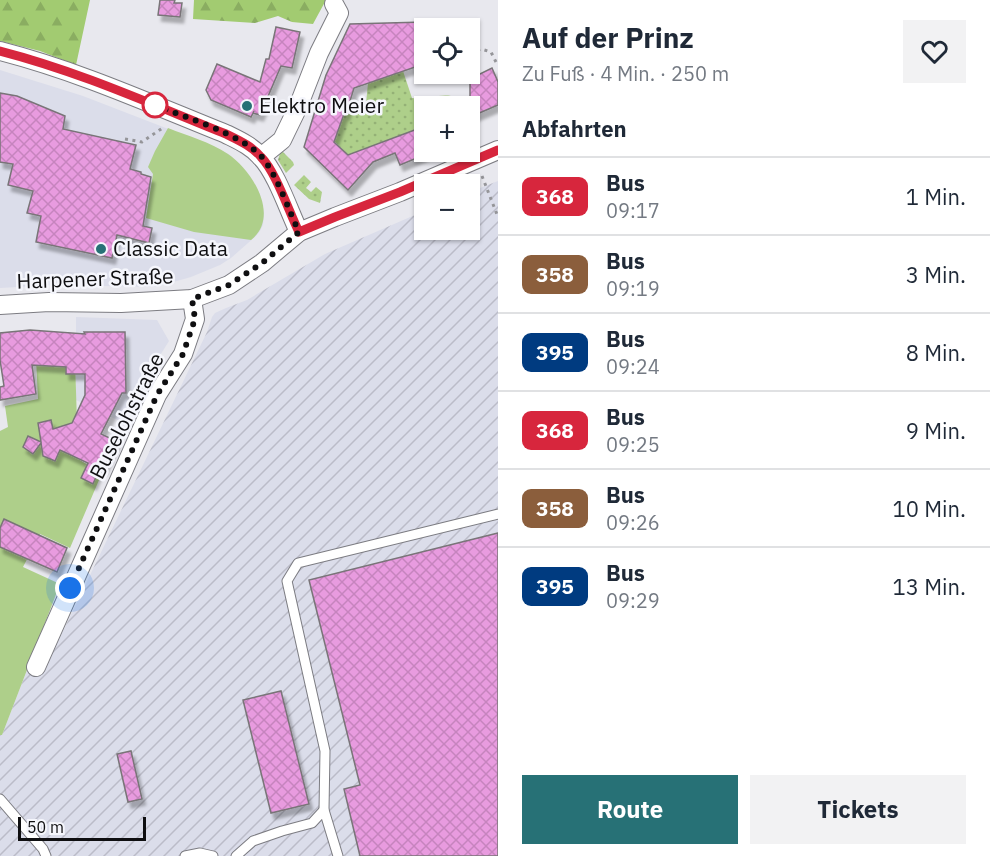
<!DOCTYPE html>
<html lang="de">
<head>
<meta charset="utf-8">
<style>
  body { margin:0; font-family:"IBM Plex Sans",sans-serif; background:#f2f2f3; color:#1f2937; height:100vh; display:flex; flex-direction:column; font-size:22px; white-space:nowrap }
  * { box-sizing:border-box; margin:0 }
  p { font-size:20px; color:#747a83 }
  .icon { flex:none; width:33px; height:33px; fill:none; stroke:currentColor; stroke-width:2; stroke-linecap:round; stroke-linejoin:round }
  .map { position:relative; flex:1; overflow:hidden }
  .panel { display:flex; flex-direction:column; background:#fff; width:492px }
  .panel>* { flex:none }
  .badge { padding:0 12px; border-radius:9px; font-size:21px; line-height:39px }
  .controls { position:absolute; left:414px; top:18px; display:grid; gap:12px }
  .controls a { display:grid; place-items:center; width:66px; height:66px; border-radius:0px; background:#fff; box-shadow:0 2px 4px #0004; font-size:30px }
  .scale { position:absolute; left:18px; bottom:15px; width:128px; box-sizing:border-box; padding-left:6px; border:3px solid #0f0f11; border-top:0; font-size:16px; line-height:21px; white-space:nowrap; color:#0f0f11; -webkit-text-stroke:4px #f5f6fc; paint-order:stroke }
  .you { position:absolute; width:30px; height:30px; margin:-15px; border:4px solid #fff; border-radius:50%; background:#1a73e8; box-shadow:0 0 0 9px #1a73e833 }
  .map>.badge { position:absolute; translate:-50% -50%; box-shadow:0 0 0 3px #fff }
  h2 { padding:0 24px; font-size:22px; line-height:54px }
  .round { display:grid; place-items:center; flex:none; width:63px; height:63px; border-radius:0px; background:#f2f2f3 }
  .headline { display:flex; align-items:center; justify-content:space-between; height:102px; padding:0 24px }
  h1 { font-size:28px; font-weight:700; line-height:45px }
  .cta { display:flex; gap:12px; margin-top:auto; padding:12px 24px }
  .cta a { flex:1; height:69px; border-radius:0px; background:#277176; color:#fff; font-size:24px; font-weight:700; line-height:69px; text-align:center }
  .cta a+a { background:#f2f2f3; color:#1f2937 }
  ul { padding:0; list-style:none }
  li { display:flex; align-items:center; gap:18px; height:78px; padding:0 24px; border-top:2px solid #e0e1e3 }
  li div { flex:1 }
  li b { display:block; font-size:22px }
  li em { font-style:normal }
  li .badge { min-width:66px; font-weight:700; text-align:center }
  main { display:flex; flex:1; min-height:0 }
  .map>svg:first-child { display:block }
  .built { fill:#dbddea }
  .industrial { fill:url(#industrial-furrows) }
  .grass { fill:url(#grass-dots) }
  .forest { fill:url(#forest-firs) }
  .green { fill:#aecf8a }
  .building { fill:url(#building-cross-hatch); stroke:#797478; stroke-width:1.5; filter:url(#shadow) }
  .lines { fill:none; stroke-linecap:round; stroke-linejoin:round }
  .lane-casing { stroke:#7c7c82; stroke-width:11 }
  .street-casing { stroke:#7c7c82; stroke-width:20 }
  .path { stroke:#959599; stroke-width:3; stroke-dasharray:3 4.5; stroke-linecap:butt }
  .lane { stroke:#fff; stroke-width:9 }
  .street { stroke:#fff; stroke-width:18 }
  .line-casing { stroke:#fff; stroke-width:14 }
  .line { stroke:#d7263d; stroke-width:9 }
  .walk { stroke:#0f0f11; stroke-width:6; stroke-dasharray:0 10.8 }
  .stop-dot { fill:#fff; stroke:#d7263d; stroke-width:3 }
  .poi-dot { fill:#277176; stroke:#f5f6fc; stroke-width:2 }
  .labels { text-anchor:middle; stroke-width:5; stroke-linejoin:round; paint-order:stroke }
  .poi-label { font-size:21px; fill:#0f0f11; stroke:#f5f6fc; text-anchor:start }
  .street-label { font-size:21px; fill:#0f0f11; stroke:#f5f6fc }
</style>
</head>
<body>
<main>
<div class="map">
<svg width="498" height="856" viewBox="0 0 498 856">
  <defs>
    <pattern id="industrial-furrows" width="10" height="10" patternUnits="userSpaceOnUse" patternTransform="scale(1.5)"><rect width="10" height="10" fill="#dbddea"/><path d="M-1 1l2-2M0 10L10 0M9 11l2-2" fill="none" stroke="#bbbcc8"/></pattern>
    <pattern id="grass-dots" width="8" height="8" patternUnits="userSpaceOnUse" patternTransform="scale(1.5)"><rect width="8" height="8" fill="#aecf8a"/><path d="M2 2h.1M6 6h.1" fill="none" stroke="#94b176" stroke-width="1.8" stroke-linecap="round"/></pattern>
    <pattern id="forest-firs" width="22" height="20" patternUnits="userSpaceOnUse" patternTransform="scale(1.5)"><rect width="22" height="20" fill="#a2cb71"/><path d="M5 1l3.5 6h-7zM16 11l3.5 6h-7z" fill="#8aad61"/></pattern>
    <pattern id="building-cross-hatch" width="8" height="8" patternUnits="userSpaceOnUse" patternTransform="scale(1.5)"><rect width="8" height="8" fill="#e89bdf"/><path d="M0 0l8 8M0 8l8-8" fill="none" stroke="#c684be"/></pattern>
    <filter id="shadow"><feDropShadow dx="3.5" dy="6" stdDeviation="1.5" flood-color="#0004"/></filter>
  </defs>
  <rect width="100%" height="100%" fill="#e8e8ee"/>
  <!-- built -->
  <g class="built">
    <polygon points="0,70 83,96 215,147 230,155 248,175 260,194 264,213 263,225 260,231 256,236 231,258 220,265 191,277 156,287 53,285 0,288"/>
    <polygon points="76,317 157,320 169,341 137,392 124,423 76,400"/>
  </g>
  <!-- industrial -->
  <polygon class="industrial" points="498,181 498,856 0,856 0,735 2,735 37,644 54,650 207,332 212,317 215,313 226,308 247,300 325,254 424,211 424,230 470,230 470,192"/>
  <!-- grass -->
  <g class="grass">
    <path d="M403,71l9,27c18,3 41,-12 53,8h-41v23l-57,35 -2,7 -33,-32 7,-11 5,-14h21l3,-31z"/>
    <polygon points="281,150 293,162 294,165 286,173 278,160"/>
    <polygon points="304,175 311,182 306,188 311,192 316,187 322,192 320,203 309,199 294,185"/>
  </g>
  <!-- forest -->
  <g class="forest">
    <polygon points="0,0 90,0 76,65 40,51 0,41"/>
    <polygon points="194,0 326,0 313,24 292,22 278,16 255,23 193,19"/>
  </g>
  <!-- green -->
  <g class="green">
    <path d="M168,128c20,8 42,14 60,26 24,16 53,62 23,86l-57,-8 -48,-14 7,-44 -5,-7 7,-16z"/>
    <polygon points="36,358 75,360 77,422 92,429 78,459 102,473 70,548 40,534 23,567 60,584 2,735 0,735 0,431 8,427 5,406 38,399"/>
  </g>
  <!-- building -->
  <g class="building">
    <polygon points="160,0 175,0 174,3 182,3 180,17 158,15"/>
    <polygon points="424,22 424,64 354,88 346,114 344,114 334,142 348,155 420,128 421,130 424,129 424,155 400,165 395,153 373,162 348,190 304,147 326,75 350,24"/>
    <polygon points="276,27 300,32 292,68 281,66 260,115 253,113 254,111 251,117 211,100 206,90 217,64 260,82 266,59 269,59"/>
    <polygon points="492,68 498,82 498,105 470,117 470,74 480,74"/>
    <polygon points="0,93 17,96 65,116 63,129 136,145 130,169 141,172 141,174 151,177 143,226 152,228 149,243 117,235 112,258 36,242 41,216 27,213 33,191 8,185 13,164 0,162"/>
    <polygon points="30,330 85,334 84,332 125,332 126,393 122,393 101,434 116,441 103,469 100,468 93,484 81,478 88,463 60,450 55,461 43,456 41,443 33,454 23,447 28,436 41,442 38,423 51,420 53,429 72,423 85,395 85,374 66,374 66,367 32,365 36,394 0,400 0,387 4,386 0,360 0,333"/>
    <polygon points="4,519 67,548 57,572 0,547 0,528"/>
    <polygon points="498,533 498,856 360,856 344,789 360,785 309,580"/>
    <polygon points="281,691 309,804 271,813 243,700"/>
    <polygon points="131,751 142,799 128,802 117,754"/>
  </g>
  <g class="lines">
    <!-- lane casing -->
    <g class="lane-casing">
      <g id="lane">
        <polyline points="0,799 43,849 46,856"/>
        <polyline points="185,856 200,853 213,856"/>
        <polyline points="236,856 253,841 282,831 312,823 324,810"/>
        <polyline points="338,856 324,810 325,751 287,581 298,563 498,514"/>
      </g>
    </g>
    <!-- street casing -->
    <g class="street-casing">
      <g id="street">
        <path d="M0,51c78,20 151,53 226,83 12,6 26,12 35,23 15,15 28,54 38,75"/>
        <polyline points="261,157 282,140 298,107 319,53 339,13 334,4"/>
        <polyline points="0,305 49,302 121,303 192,299 229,285 262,263 299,232 335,217 400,192 498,150"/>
        <polyline points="36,667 157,395 183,354 195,319 192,299"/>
      </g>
    </g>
    <!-- path -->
    <g class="path">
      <polyline points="470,52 481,49 491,52 498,66"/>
      <polyline points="125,139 142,142 164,127"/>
      <polyline points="482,176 498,217"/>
    </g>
    <!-- lane -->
    <use href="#lane" class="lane"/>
    <!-- street -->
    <use href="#street" class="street"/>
  </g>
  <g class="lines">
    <!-- line casing -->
    <g class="line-casing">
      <path id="line" d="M0,51c78,20 151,53 226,83 12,6 26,12 35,23 15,15 28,55 38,75l36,-15 65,-25 98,-42"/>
    </g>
    <!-- line -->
    <use href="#line" class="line"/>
    <!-- walk -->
    <path class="walk" d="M70,588l87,-193 26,-41 12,-35 -3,-20 37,-14 33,-22 37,-31c-10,-21 -22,-57 -37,-75 -20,-22 -79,-41 -108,-52h1"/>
  </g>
  <!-- markers -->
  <circle class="stop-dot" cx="155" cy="105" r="12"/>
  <g class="poi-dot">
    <circle cx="247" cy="106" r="6"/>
    <circle cx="101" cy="249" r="6"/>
  </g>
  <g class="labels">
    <!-- poi labels -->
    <g class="poi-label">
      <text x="259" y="113">Elektro Meier</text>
      <text x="113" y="256">Classic Data</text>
    </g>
    <!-- street labels -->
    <g class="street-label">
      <text transform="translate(95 279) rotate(-2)" y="7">Harpener Straße</text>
      <text transform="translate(127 416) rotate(-63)" y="7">Buselohstraße</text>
    </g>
  </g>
</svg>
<div class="controls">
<a><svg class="icon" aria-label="locate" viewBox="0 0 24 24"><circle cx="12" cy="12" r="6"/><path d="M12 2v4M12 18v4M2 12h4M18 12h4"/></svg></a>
<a>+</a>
<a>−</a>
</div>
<div class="scale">50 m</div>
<div class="you" style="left:70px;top:588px"></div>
</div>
<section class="panel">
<div class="headline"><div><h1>Auf der Prinz</h1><p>Zu Fuß · 4 Min. · 250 m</p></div><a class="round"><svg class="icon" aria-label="heart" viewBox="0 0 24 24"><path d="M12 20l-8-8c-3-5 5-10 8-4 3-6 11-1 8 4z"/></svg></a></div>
<h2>Abfahrten</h2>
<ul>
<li><span class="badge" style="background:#d7263d;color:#fff">368</span><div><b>Bus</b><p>09:17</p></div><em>1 Min.</em></li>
<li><span class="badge" style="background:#8b5e3c;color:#fff">358</span><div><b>Bus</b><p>09:19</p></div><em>3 Min.</em></li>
<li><span class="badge" style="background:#003b80;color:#fff">395</span><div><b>Bus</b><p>09:24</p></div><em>8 Min.</em></li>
<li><span class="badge" style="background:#d7263d;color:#fff">368</span><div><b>Bus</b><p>09:25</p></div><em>9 Min.</em></li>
<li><span class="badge" style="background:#8b5e3c;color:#fff">358</span><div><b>Bus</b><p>09:26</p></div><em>10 Min.</em></li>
<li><span class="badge" style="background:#003b80;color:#fff">395</span><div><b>Bus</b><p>09:29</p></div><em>13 Min.</em></li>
</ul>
<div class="cta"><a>Route</a><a>Tickets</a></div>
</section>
</main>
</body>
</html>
